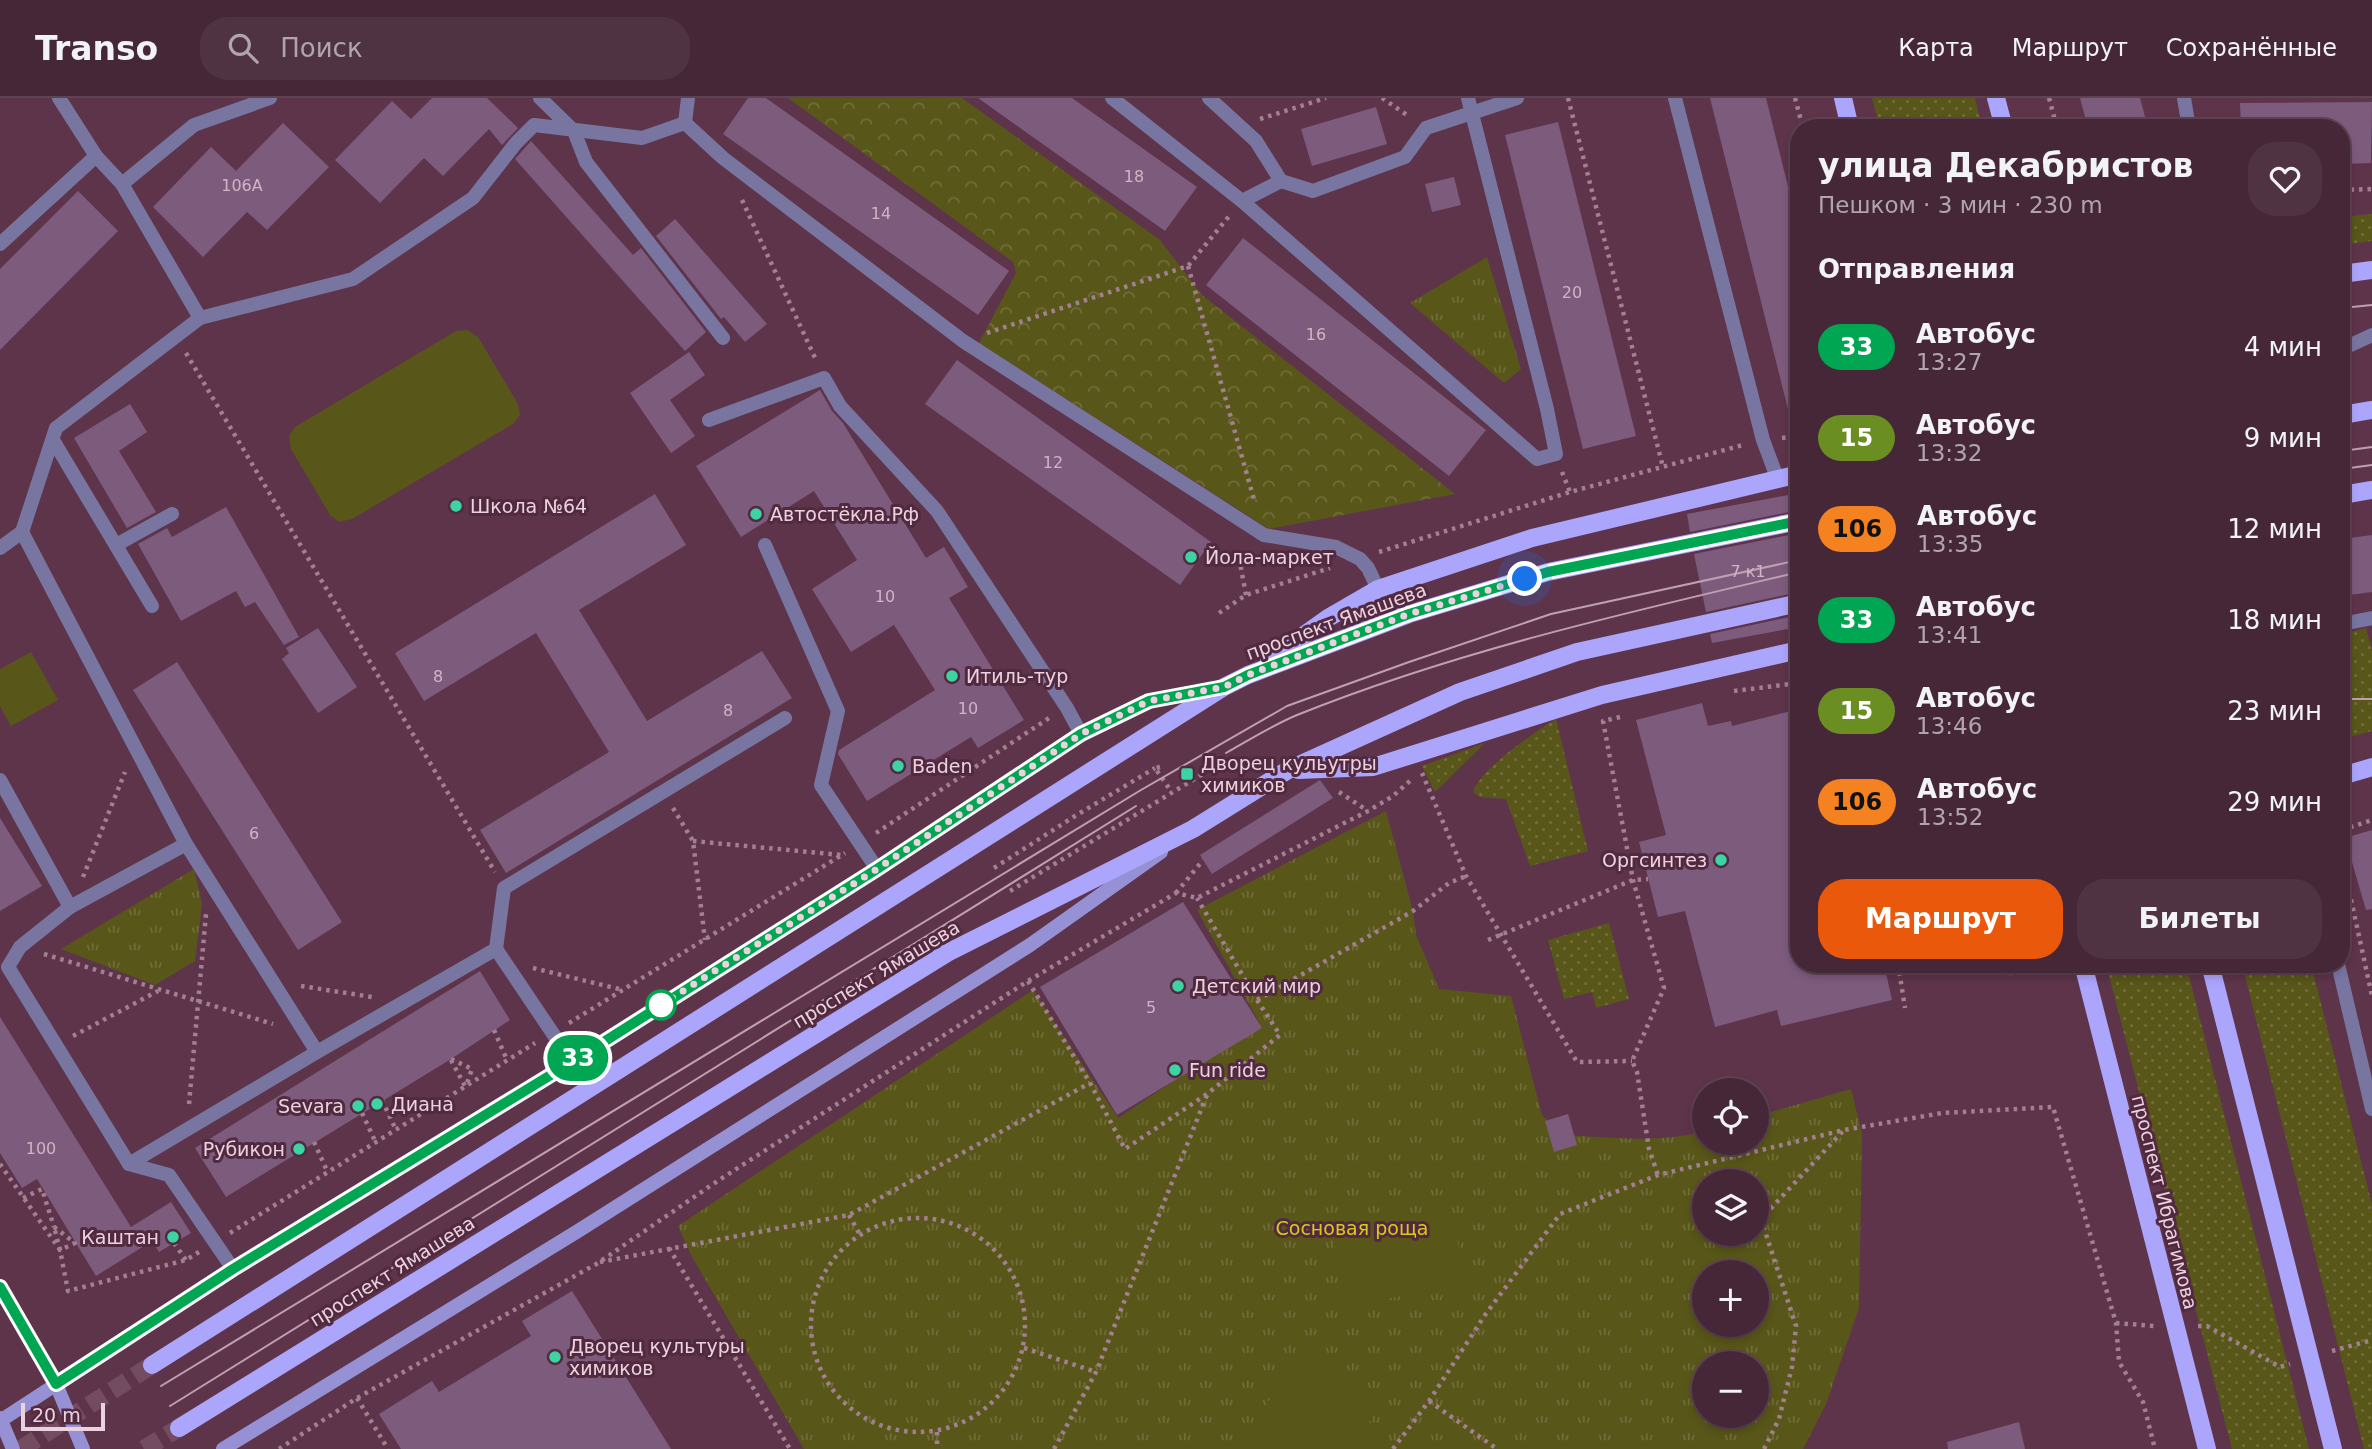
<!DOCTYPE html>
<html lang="ru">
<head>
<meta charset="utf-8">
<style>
  body { margin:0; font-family:"DejaVu Sans",sans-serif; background:#503343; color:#f1f3f6; height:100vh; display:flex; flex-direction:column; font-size:26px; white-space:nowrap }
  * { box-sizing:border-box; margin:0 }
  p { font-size:23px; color:#b0a5ae }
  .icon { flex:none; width:38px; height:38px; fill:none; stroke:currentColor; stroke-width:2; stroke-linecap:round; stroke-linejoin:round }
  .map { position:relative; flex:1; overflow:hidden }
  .side { position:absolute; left:1790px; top:21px; width:560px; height:854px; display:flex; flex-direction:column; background:#462738; border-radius:28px; box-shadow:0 4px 10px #0003,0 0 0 2px #5e4453 }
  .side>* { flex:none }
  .badge { padding:0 14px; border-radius:23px; font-size:24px; line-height:46px }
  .buttons { position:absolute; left:1692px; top:980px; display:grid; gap:14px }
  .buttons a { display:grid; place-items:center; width:77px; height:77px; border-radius:50%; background:#462738; box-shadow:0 4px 10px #0003,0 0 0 2px #5e4453; font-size:35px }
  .scale { position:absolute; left:21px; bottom:18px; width:84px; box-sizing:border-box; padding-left:7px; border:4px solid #ecd2df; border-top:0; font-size:19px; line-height:24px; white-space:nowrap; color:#ecd2df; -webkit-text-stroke:5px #522a40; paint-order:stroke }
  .you { position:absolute; width:35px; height:35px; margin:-18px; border:5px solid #fff; border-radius:50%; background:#1a73e8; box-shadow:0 0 0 10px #1a73e833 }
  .map>.badge { position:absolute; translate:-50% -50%; box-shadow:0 0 0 4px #fff }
  h2 { padding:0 28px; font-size:26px; line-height:63px }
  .round { display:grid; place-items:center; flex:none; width:74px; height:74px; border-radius:28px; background:#503343 }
  .summary { display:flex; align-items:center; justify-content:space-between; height:119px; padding:0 28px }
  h1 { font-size:33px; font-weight:600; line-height:52px }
  .primary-button { display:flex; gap:14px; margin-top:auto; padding:14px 28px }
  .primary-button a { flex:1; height:80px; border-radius:28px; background:#ea580c; color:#fff; font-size:28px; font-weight:600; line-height:80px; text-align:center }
  .primary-button a+a { background:#503343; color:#f1f3f6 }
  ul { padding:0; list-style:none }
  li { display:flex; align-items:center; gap:21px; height:91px; padding:0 28px }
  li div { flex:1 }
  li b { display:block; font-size:26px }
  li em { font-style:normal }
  li .badge { min-width:77px; font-weight:700; text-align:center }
  header { display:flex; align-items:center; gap:42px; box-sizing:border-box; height:98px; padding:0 35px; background:#462738; border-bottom:2px solid #5e4453 }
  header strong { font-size:33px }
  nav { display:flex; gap:38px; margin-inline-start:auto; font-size:24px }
  .search { width:490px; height:63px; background:#503343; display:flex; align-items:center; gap:18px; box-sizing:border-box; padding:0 24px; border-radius:28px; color:#b0a5ae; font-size:26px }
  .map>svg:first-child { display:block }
  .grass { fill:url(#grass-dots) }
  .forest { fill:url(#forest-crowns) }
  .park { fill:url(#park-tufts); fill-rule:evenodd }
  .pitch { fill:#595619 }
  .building { fill:#7d5b7d }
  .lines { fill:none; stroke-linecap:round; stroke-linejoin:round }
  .primary-tunnel { stroke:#734c61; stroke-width:18; stroke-dasharray:18 9; stroke-linecap:butt }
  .path { stroke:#a27f91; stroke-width:4.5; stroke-dasharray:3.5 5; stroke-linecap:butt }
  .service { stroke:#7876a1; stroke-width:14 }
  .secondary { stroke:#9691d4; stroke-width:14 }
  .primary { stroke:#aca5fc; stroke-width:18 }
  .tram { stroke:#bfa0b0; stroke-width:2 }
  .line-casing { stroke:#fff; stroke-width:16 }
  .line { stroke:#00a651; stroke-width:10 }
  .walk { stroke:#ecd2df; stroke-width:7; stroke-dasharray:0 12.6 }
  .poi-dot { fill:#3dd4a3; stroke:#522a40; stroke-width:2.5 }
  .stop-dot { fill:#fff; stroke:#00a651; stroke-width:3.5 }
  .labels { text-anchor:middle; stroke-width:6; stroke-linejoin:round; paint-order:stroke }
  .number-label { font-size:16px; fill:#d0b4c6 }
  .poi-label { font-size:19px; fill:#ecd2df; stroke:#522a40; text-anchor:start }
  .street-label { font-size:19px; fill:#ecd2df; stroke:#522a40 }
  .park-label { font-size:19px; fill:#d5cd15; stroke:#522a40 }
</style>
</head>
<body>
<header>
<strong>Transo</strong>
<div class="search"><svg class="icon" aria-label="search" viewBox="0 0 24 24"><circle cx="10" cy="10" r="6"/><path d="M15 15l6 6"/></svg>Поиск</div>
<nav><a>Карта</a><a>Маршрут</a><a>Сохранённые</a></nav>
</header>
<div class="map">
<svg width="2372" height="1351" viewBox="0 0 2372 1351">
  <defs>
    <pattern id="grass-dots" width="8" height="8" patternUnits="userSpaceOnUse" patternTransform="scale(1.75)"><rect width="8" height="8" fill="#595619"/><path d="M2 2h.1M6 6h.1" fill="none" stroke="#716d3a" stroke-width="1.8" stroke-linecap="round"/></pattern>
    <pattern id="forest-crowns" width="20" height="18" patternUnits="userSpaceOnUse" patternTransform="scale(1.75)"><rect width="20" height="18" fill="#595619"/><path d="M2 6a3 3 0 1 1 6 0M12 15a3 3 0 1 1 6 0" fill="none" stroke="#716d3a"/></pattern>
    <pattern id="park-tufts" width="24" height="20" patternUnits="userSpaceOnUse" patternTransform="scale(1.75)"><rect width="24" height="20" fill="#595619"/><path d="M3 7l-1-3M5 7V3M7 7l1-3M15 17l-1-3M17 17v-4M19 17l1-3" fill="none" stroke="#716d3a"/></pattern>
  </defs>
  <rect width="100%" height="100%" fill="#5e344b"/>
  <!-- grass -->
  <g class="grass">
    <polygon points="1872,0 1975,0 1982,30 1880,30"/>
    <polygon points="2372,116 2372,143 2342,147 2342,119"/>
    <polygon points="2366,530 2372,553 2372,633 2342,641 2342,536"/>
    <path d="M1556,621l32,132 -58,15 -24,-67 -26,-2 -7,-5c7,-23 62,-60 83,-73z"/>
    <polygon points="1485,645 1435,694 1422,668"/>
    <polygon points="1609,825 1629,901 1596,910 1592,894 1564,901 1548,842"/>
    <polygon points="2106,866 2186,866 2309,1351 2232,1351"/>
    <polygon points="2242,866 2311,866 2372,1107 2372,1351 2364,1351"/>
  </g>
  <!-- forest -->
  <g class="forest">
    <polygon points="788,0 962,0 1160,142 1202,197 1455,396 1269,431 979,245 1016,175 1013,164"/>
    <polygon points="1953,866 2010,866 2013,878 1955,871"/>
  </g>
  <!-- park -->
  <g class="park">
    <polygon points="1487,159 1521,271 1504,285 1410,205"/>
    <path d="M1386,713l27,100 3,24 23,54 72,7 31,119 19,20c47,2 99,9 143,-4v12h53v-27l94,-27 11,45 -3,174 -33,96 -23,45h-999l-112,-192 -14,-31 355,-236 85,128 142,-94 -63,-114zM1704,1083h53v53h-53zM1704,1174h53v53h-53zM1704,1265h53v53h-53z"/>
    <polygon points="194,771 202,806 195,863 155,887 61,851"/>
  </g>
  <!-- pitch -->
  <g class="pitch">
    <polygon points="468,232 478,239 518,306 520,317 513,326 352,421 339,424 330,417 291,351 289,338 295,329 456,233"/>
    <polygon points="31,554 58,602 11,628 0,608 0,571"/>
    <polygon points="1452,1111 1465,1187 1345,1208 1332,1131"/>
    <polygon points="1304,1249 1384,1301 1352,1351 1237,1351"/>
  </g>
  <!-- building -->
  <g class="building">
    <polygon points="432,0 487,0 518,30 502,47 489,31 443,78 424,60 380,105 335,62 392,3 411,21"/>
    <polygon points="748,0 766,0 1009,173 978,217 723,36"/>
    <polygon points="978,0 1072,0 1197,89 1165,133"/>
    <polygon points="1710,0 1766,0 1799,133 1799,322 1791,323"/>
    <polygon points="2080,0 2140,0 2148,30 2088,30"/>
    <polygon points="2372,4 2371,65 2342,66 2342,30 2241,30 2240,5"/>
    <polygon points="1376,9 1387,46 1312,68 1301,31"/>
    <polygon points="1558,24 1636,338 1583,351 1505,37"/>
    <polygon points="283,25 329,69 267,132 247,114 203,159 153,109 211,49 236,73"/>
    <polygon points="531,43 633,157 641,150 706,234 685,253 515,61"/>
    <polygon points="1454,79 1461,107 1432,114 1425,86"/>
    <polygon points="78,93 118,133 0,252 0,171"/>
    <polygon points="675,121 767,226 745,244 724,219 721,221 656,138"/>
    <polygon points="1243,140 1486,332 1449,378 1206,187"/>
    <polygon points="689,254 705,277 670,302 695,338 671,355 630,295"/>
    <polygon points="957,262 1211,444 1180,487 925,306"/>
    <polygon points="820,292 832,313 843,325 926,460 944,449 968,489 949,500 1024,622 978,650 971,639 867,703 838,656 839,652 935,592 894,527 851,554 812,491 857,462 814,393 741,439 696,368"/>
    <polygon points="130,306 147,334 119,353 156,414 127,430 74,340"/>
    <polygon points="1799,395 1799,412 1690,434 1687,416"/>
    <polygon points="655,396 686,447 579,512 647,623 762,553 792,600 506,775 480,732 609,654 536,535 424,603 395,555"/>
    <polygon points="226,409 299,539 284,547 255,504 245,509 236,493 181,523 138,446 167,430 172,439"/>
    <polygon points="1799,435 1799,494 1706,514 1694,456"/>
    <polygon points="2372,437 2372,494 2342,498 2342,441"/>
    <polygon points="1799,517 1799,529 1712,545 1710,536"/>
    <polygon points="318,530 357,589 318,615 282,561 289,555 286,550"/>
    <polygon points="177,564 342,824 298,852 133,592"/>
    <polygon points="1702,605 1708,628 1731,623 1732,628 1799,611 1799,866 1884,866 1892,902 1781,928 1777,912 1715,929 1685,813 1658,819 1639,744 1666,737 1636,622"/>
    <polygon points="1320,682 1333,700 1212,776 1200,757"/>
    <polygon points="0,720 42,788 0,813"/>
    <polygon points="2372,732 2372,811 2366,812 2345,740"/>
    <polygon points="1183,804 1262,930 1117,1017 1040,889"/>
    <polygon points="480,873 510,922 451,961 226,1099 195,1050"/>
    <polygon points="0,919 131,1129 171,1104 191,1135 159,1154 152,1143 96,1178 37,1081 22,1090 0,1055"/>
    <polygon points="1568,1016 1577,1047 1554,1054 1545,1023"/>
    <polygon points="572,1193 671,1351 401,1351 379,1316 432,1283 439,1294 531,1238 522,1223"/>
    <polygon points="2019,1324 2025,1351 1948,1351 1947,1344"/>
  </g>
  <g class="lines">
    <!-- primary-tunnel -->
    <g class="primary-tunnel">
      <polyline points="21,1351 152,1267"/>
      <polyline points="144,1351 179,1330"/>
    </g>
    <!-- path -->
    <g class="path">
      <polyline points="1382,0 1410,19"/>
      <polyline points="1568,0 1663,369"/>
      <polyline points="1795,0 1803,30"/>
      <polyline points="2049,0 2057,30"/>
      <polyline points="1260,21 1326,0"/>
      <polyline points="2342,92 2372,91"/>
      <polyline points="742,102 816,262"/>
      <polyline points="1188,168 1255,405"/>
      <polyline points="987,235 1188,168 1230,117"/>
      <polyline points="186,255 495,774"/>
      <polyline points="1782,340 1799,338"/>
      <polyline points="1562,374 1570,394"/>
      <polyline points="1379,454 1570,394 1743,347"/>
      <polyline points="1246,497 1240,465 1250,453"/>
      <polyline points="1219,515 1246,497 1330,470"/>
      <polyline points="1734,593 1799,585"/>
      <polyline points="1620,619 1603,623 1633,782 1664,890 1632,963 1637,974 1649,1051 1658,1077"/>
      <polyline points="1160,669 1155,670 1171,693"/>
      <polyline points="1422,675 1466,778 1577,964 1632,963"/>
      <polyline points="1339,694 1368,713"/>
      <polyline points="673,710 693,743 705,842"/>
      <polyline points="2342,732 2372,722"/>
      <polyline points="876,735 1049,620"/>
      <polyline points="693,743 841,757"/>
      <polyline points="2342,760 2372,898"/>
      <polyline points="994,770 1075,718 1155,670"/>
      <polyline points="83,779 125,674"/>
      <polyline points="1010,793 1206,674"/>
      <polyline points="1176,795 1203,762"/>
      <polyline points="1488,842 1633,782 1648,781"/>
      <polyline points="44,856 273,926"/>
      <polyline points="1898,866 1905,910"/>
      <polyline points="533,870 623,892"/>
      <polyline points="1028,883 1090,985 1125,1051 1207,996 1280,937 1257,902 1197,800"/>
      <polyline points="301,888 372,899"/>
      <polyline points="1257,902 1413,813 1449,785 1466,778"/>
      <polyline points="569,925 845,755"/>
      <polyline points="494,932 507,962"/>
      <polyline points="73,938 158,893"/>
      <polyline points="451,961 472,971 466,988"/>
      <polyline points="451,962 465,988"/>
      <polyline points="382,1002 396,1032"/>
      <polyline points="189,1006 206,816"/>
      <polyline points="362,1015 376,1045"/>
      <polyline points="314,1044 328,1075"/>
      <polyline points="0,1066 60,1152 68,1193 186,1162 199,1154"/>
      <polyline points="23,1100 42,1091 54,1129"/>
      <polyline points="849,1117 859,1135"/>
      <circle cx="918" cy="1227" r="107"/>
      <polygon points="54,1129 75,1145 60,1152"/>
      <polyline points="230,1135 535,945"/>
      <polyline points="174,1145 186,1162"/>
      <polyline points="669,1150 790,1351"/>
      <polyline points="600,1164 849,1117 1090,985"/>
      <polyline points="2116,1225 2154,1228"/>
      <polyline points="2198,1228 2207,1228 2280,1269 2290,1266"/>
      <polyline points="1024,1250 1096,1274"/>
      <polyline points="2332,1253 2372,1242"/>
      <polyline points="357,1300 388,1351"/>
      <polyline points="1429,1303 1497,1351"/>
      <polyline points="937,1334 937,1350"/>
      <polyline points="279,1351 357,1300 598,1165 713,1086 1028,883 1176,795 1197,800 1368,713 1393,698 1412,681"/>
      <polyline points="1054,1351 1096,1274 1207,997"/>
      <polyline points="1393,1351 1429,1303 1485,1217 1560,1116 1658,1077 1844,1032 1942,1015 2053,1009 2116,1225 2119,1264 2143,1304 2155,1351"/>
      <polyline points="1764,1351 1779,1321 1792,1269 1796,1228 1761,1121 1843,1033"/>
    </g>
    <!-- service -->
    <g class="service">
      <polyline points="59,0 96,58 122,86 200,220"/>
      <polyline points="540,0 574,33 586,64 723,240"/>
      <polyline points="1112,0 1242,103 1537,361 1556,356 1547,311 1468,0"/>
      <polyline points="1209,0 1256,43 1281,83"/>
      <polyline points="1675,0 1763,342 1778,382"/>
      <polyline points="2184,0 2189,30"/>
      <polyline points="685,25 723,60 963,243 1264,437 1336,449 1360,461 1368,470 1378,491"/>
      <polyline points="685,25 688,0"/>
      <polyline points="122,86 194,27 270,0"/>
      <polyline points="1242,103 1281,83 1313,93 1405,59 1426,30 1517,0"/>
      <polyline points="0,146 96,58"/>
      <polyline points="2342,251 2372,237"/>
      <polyline points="709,322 824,280 840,308 937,413 1067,610 1081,636"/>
      <polyline points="53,342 152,508"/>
      <polyline points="22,434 186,746 317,954"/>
      <polyline points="116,447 172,416"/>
      <polyline points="765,447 838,613 821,687 877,771"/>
      <polyline points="0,450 22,434 56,330 200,220 353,181 473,100 516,45 534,27 642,40 685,25"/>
      <polyline points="2342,526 2372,520"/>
      <polyline points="0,682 70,809"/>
      <polyline points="186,746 70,809 20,849 8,869 129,1066 169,1077 233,1171"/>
      <polyline points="496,851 504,790 785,620"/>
      <polyline points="2338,866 2372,1011"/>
      <polyline points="129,1066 317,954 496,851 572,964"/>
    </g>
    <!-- secondary -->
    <g class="secondary">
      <polyline points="0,1189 56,1286 83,1351"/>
      <polyline points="0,1320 13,1351"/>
      <polyline points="0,1323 233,1171 572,964 877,771 1081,636 1148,603 1219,590"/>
      <polyline points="223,1351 578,1133 1030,847 1161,754"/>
    </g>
    <!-- primary -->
    <g class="primary">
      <polyline points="1843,0 1850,30"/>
      <polyline points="1996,0 2004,30"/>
      <polyline points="2342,176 2372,172"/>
      <polyline points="2342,317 2372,312"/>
      <polyline points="2342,397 2372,392"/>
      <polyline points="1269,562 1328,520 1378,491 1532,440 1799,376"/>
      <polyline points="1298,672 1373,669 1602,597 1799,552"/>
      <polyline points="2342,678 2372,669"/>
      <polyline points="2083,866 2207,1351"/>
      <polyline points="2210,866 2333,1351"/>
      <polyline points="152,1267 1224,589 1248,577 1409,516 1548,474 1799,423"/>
      <polyline points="179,1330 947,855 1193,731 1288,672 1460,594 1577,554 1799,505"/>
    </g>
    <!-- tram -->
    <g class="tram">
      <polyline points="2342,210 2372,207"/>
      <polyline points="2342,353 2372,349"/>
      <polyline points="2342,371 2372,367"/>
      <polyline points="2342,601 2372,601"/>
      <path d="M1226,655c23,-13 47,-28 71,-38 162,-65 333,-103 502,-143"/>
      <polyline points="161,1288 1141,692 1287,608 1409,564 1551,516 1799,462"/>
      <polyline points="170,1308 1136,708"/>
    </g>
  </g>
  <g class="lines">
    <!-- line casing -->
    <g class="line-casing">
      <polyline id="line" points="0,1189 56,1286 233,1171 572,964 877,771 1081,636 1149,603 1224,589 1248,577 1409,516 1548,474 1799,423"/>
    </g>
    <!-- line -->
    <use href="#line" class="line"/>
    <!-- walk -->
    <polyline class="walk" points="661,907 656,910 877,771 1081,636 1149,603 1224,589 1248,577 1409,516 1525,481"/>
  </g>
  <!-- markers -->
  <g class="poi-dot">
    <circle cx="456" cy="408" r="7"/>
    <circle cx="756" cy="416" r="7"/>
    <circle cx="1191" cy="459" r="7"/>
    <circle cx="952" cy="578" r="7"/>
    <circle cx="898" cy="668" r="7"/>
    <rect x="1180" y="669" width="14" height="14" rx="3.5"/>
    <circle cx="1721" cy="762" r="7"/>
    <circle cx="1178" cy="888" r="7"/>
    <circle cx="1175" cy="972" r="7"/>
    <circle cx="377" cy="1006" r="7"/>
    <circle cx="358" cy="1008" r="7"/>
    <circle cx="299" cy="1051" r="7"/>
    <circle cx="173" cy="1139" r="7"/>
    <circle cx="555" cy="1259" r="7"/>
  </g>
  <circle class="stop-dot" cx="661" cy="907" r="14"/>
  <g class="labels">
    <!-- number labels -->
    <g class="number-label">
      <text x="1134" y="84">18</text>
      <text x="242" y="93">106А</text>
      <text x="881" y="121">14</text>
      <text x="1572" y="200">20</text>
      <text x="1316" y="242">16</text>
      <text x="1053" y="370">12</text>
      <text x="1748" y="479">7 к1</text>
      <text x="885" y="504">10</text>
      <text x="438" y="584">8</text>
      <text x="968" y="616">10</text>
      <text x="728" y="618">8</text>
      <text x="254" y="741">6</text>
      <text x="1151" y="915">5</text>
      <text x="41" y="1056">100</text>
    </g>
    <!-- poi labels -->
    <g class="poi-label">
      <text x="470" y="415">Школа №64</text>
      <text x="770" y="423">Автостёкла.Рф</text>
      <text x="1205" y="466">Йола-маркет</text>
      <text x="966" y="585">Итиль-тур</text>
      <text x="1201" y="672">Дворец кульутры<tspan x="1201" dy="22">химиков</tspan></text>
      <text x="912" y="675">Baden</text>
      <text x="1707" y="769" text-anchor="end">Оргсинтез</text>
      <text x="1192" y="895">Детский мир</text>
      <text x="1189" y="979">Fun ride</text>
      <text x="391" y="1013">Диана</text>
      <text x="344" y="1015" text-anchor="end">Sevara</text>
      <text x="285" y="1058" text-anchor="end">Рубикон</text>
      <text x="159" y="1146" text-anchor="end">Каштан</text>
      <text x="569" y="1255">Дворец культуры<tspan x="569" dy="22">химиков</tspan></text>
    </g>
    <!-- street labels -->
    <g class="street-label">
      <text transform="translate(1336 523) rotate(-20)" y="7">проспект Ямашева</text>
      <text transform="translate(876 876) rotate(-31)" y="7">проспект Ямашева</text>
      <text transform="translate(2165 1104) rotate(76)" y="7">проспект Ибрагимова</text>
      <text transform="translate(392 1173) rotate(-32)" y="7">проспект Ямашева</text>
    </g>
    <!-- park labels -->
    <g class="park-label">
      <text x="1352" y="1137">Сосновая роща</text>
    </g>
  </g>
</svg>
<div class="buttons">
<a><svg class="icon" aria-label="locate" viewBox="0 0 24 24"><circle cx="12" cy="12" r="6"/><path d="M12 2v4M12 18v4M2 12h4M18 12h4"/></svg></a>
<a><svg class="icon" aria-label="layers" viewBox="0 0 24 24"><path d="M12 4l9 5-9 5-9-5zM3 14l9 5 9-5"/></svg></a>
<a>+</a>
<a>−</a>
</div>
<div class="scale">20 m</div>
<div class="you" style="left:1525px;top:481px"></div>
<b class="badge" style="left:578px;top:960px;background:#00a651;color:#fff">33</b>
<section class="side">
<div class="summary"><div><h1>улица Декабристов</h1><p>Пешком · 3 мин · 230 m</p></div><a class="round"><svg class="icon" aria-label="heart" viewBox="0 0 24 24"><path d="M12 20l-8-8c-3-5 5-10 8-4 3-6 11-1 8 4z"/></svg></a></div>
<h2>Отправления</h2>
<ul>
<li><span class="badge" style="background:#00a651;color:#fff">33</span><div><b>Автобус</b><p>13:27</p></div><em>4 мин</em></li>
<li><span class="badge" style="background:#6b8e23;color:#fff">15</span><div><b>Автобус</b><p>13:32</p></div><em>9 мин</em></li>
<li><span class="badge" style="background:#f58220;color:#111">106</span><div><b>Автобус</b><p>13:35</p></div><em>12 мин</em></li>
<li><span class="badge" style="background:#00a651;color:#fff">33</span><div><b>Автобус</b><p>13:41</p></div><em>18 мин</em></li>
<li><span class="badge" style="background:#6b8e23;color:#fff">15</span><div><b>Автобус</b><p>13:46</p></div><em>23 мин</em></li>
<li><span class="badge" style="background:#f58220;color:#111">106</span><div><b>Автобус</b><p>13:52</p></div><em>29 мин</em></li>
</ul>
<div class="primary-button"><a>Маршрут</a><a>Билеты</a></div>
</section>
</div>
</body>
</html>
